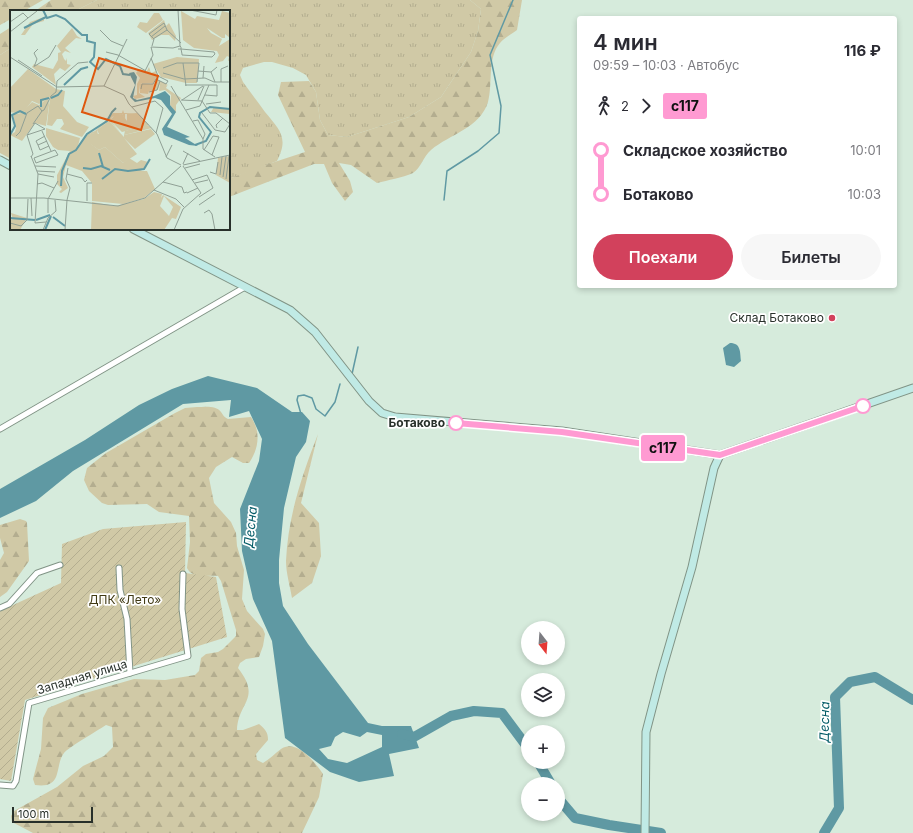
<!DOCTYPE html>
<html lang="ru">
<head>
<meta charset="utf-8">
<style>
  body { margin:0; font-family:Inter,sans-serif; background:#f7f7f7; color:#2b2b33; height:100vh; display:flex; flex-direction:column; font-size:15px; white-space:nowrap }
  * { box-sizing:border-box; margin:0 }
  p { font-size:13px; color:#7c7c81 }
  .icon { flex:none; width:22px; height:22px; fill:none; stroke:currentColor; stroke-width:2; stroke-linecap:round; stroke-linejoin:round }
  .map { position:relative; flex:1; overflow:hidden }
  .side { position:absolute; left:577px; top:16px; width:320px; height:272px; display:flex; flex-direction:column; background:#fff; border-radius:4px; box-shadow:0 2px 6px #0003 }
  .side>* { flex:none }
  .badge { padding:0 8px; border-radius:3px; font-size:14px; line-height:26px }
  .needle { width:26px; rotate:163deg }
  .tools { position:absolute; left:521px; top:621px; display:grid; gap:8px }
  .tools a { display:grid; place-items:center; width:44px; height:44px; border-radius:50%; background:#fff; box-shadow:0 2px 6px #0003; font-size:20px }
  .scale { position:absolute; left:12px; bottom:10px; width:81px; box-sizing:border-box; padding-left:4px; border:2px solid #28302a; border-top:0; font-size:11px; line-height:14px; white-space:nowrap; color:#28302a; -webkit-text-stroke:3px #fff; paint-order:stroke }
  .map>.badge { position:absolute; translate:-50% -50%; box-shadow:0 0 0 2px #fff }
  .legs { display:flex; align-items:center; gap:6px; height:44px; padding:0 16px; font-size:13px }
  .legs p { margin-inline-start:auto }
  .overview { display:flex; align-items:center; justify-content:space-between; height:68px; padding:0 16px }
  h1 { font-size:22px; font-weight:600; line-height:30px }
  .button { display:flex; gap:8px; margin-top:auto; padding:8px 16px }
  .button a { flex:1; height:46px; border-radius:24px; background:#d2415c; color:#fff; font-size:16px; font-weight:600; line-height:46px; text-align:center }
  .button a+a { background:#f7f7f7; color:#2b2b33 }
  ul { padding:0 16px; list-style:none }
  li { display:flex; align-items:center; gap:14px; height:44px; font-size:15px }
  li i { display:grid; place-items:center; width:6px; height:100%; margin:0 5px; background:currentColor }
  li i::after { content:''; width:10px; height:10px; margin:-5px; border:3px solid; border-radius:50%; background:#fff }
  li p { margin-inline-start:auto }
  li:first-child i { background:linear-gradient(#0000 50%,currentColor 0) }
  li:last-child i { background:linear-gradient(currentColor 50%,#0000 0) }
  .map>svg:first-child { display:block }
  .grass { fill:url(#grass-tufts) }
  .forest { fill:url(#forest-firs) }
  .garden { fill:url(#garden-furrows) }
  .water { fill:#5f99a3; fill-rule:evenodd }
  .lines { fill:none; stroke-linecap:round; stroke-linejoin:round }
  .stream { stroke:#5f99a3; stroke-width:1.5 }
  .river { stroke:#5f99a3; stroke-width:10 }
  .street-casing { stroke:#819486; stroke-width:7 }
  .secondary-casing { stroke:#819486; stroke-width:9 }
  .street { stroke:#fff; stroke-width:5 }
  .secondary { stroke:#c0eae5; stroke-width:7 }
  .line-1-casing { stroke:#fff; stroke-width:9 }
  .line-1 { stroke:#ff9ad2; stroke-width:6 }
  .poi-dot { fill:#d2415c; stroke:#fff; stroke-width:1.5 }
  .stop-1-dot { fill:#fff; stroke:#ff9ad2; stroke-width:2 }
  .labels { text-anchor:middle; stroke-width:3.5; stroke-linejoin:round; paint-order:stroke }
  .poi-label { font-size:12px; fill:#28302a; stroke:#fff; text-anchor:end }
  .stop-label { font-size:12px; font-weight:bold; fill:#28302a; stroke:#fff; text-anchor:end }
  .park-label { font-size:12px; fill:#413a14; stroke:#fff }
  .street-label { font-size:12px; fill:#28302a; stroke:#fff }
  .water-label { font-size:13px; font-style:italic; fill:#035b67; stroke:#fff }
  .inset-river { fill:none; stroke:#5f99a3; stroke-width:2 }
  .inset-road { fill:none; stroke:#90a095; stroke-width:1 }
  .view { fill:#de570e; fill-opacity:0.15; stroke:#de570e; stroke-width:2 }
  .inset-edge { fill:none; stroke:#28302a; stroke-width:2 }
</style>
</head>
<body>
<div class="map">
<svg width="913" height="833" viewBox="0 0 913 833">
  <defs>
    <pattern id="grass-tufts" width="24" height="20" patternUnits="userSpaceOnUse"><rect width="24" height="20" fill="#d0c9a6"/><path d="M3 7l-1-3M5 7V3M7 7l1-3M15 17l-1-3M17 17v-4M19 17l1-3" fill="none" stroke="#b3ad8f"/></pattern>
    <pattern id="forest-firs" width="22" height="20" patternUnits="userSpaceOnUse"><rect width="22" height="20" fill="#d0c9a6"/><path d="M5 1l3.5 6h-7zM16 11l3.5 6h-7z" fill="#b3ad8f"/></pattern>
    <pattern id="garden-furrows" width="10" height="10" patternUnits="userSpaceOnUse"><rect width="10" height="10" fill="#d0c9a6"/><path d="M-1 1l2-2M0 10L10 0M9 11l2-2" fill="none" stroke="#b3ad8f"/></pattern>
  </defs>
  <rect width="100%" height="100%" fill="#d6ebdc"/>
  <!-- grass -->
  <g class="grass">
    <path d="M97,0h373l11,9 -3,22 -7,21 -30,45 -32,20 -62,20 -19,-2 -8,-15 -4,-28 -10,-17 -13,-7 -21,-6h-8l-21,6 -3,7 3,7c7,10 15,20 22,30 15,18 24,26 12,49l-48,18v-168h-154z"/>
    <polygon points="11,48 11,159 0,153 0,55"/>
  </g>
  <!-- forest -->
  <g class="forest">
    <polygon points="0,0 43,0 24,11 11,11 11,19 0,25"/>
    <polygon points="51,0 97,0 75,11 35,11"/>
    <path d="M470,0h52l-5,30c-5,4 -13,8 -17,13 -13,15 -7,41 -12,59 -8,26 -38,32 -57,48 -8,7 -10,18 -18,23 -11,5 -25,7 -36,10l-26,-18 -12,-2 11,18 3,11 -8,9 -13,-18 -8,-19h-10l-85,33v-18l24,-10 52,-17 -27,-57 3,-13 28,-1 7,11 4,28 8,15 19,2 62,-20 32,-20 30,-45 7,-21 3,-22z"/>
    <polygon points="11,27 11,48 0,55 0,34"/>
    <path d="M197,407c8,0 19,-2 24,5 2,3 3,5 7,7l23,-2c10,15 8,31 -2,46h-6l-11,-6 -16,10 -7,11 5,25 17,19 5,11 1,13 7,24 -2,29 5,12 16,18 2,5 -2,12 -4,11 -13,2 -6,4 -2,5c24,31 0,34 -1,62h6l16,-6c6,5 9,8 9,16l-12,14 1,6 6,3c7,-4 11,-9 18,-14 15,-11 34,13 42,25l-4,23 -17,36h-269l-21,-11 -1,-6 3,-5 43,-24 26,-21 21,-10 9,-9 -1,-20 -6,-2c-9,6 -37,22 -42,28 -10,13 0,36 -29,32l-2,-6 8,-30 2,-31 5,-10 34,-14 52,-15 31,1 30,-5 4,-4 2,-13 5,-4 12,-2 5,-3 13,-13v-6l-15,-49 -3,-5c-11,-1 -26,3 -31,-8l3,-26 -1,-26 -30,-4 -12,-8 -39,1 -6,-2 -13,-12 -5,-11 3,-12 19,-15 69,-40 10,-5z"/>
    <path d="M318,434l-17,69 18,20 2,33 -9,27 -20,15c-2,-12 -6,-25 -6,-37 2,-45 16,-86 32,-127z"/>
    <polygon points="20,519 26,521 27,523 29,561 7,592 0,597 0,560 4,553 0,538 0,525"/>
  </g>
  <!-- garden -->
  <polygon class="garden" points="186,522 185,573 216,577 227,637 25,700 11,781 0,779 0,611 61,583 62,544 103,529"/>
  <!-- water -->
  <g class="water">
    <path d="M730,343c11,0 10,9 11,18l-7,6 -8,-2 -3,-17z"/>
    <path d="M208,376l49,12 35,24h10l8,9 -4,21 -10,15 -12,51 -5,52v23l4,23 25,38 60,79 14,3h29l8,22 -30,6 5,22 -35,6 -29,-10 -45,-34 -13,-97 -19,-42 -11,-48 -2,-42 19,-48 3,-22 -13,-28 -20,6 2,-17 -48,4 -110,67 -37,30 -36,17v-29l85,-49 54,-35 33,-16zM343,732l17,5 7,-5 15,3v12l-35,16 -19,-4 -9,-10 12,-3 4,-9z"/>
  </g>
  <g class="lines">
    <!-- stream -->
    <g class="stream">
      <polyline points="444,200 447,171 478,151 499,133 501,106 490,55 513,0"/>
      <polyline points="352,374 358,347"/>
      <polyline points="301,414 297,400 298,396 304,395 312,398 316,409 325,416 335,402 340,384"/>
    </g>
    <!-- river -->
    <g class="river">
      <polyline points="402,734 414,737 451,716 474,711 502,713 528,748"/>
      <polyline points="538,762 551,784"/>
      <polyline points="558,798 575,818 609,825 661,833"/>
      <polyline points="824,833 839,808 835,697 850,682 875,677 913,700"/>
    </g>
    <!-- street casing -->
    <g class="street-casing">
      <g id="street">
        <polyline points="0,429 245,287"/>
        <polyline points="119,568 120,590 127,619 130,673"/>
        <polyline points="0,608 9,604 37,573 60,565"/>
        <polyline points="0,785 13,786 16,781 29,703 188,656 182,609 183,574"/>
      </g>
    </g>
    <!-- secondary casing -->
    <g class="secondary-casing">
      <g id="secondary">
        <polyline points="0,160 11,166"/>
        <polyline points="133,229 290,310 315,332 369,401 382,413 395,417 562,431 720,455 913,388"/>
        <polyline points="645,833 646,732 661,674 692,567 714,468 720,455"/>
      </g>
    </g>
    <!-- street -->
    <use href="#street" class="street"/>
    <!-- secondary -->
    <use href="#secondary" class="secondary"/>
  </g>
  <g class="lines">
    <!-- line-1 casing -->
    <g class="line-1-casing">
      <polyline id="line-1" points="456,423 562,432 720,455 863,406"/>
    </g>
    <!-- line-1 -->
    <use href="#line-1" class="line-1"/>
  </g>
  <!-- markers -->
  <circle class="poi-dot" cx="832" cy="318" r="4"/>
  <g class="stop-1-dot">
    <circle cx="863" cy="406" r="7"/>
    <circle cx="456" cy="423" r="7"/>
  </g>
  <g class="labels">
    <!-- poi labels -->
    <g class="poi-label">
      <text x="824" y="322">Склад Ботаково</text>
    </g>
    <!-- stop labels -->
    <g class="stop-label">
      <text x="445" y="427">Ботаково</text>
    </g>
    <!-- park labels -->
    <g class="park-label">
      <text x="125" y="604">ДПК «Лето»</text>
    </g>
    <!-- street labels -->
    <g class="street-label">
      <text transform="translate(82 677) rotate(-17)" y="4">Западная улица</text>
    </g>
    <!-- water labels -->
    <g class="water-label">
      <text transform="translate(250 527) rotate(-84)" y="5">Десна</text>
      <text transform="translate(824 722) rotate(-89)" y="5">Десна</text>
    </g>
  </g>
  <!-- overview -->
  <g transform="translate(10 10)">
    <rect width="220" height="220" fill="#d6ebdc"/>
    <path d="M127,103l12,12 -27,7 -12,-12 5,-5 7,-1 5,7v-7zM99,111l15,16v-2l27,-6 4,5 -20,15 -11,-11 13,16 -14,9 -18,-16 -6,3 -13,-9 5,-8 8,1 -2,-4z" fill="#d0c9a6"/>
    <path d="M171,1l14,8 2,-3 22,4 3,-9 8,2v25l-5,-4v4h-3l-15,-10 4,5 11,6 -3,7 11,-7v21l-2,1 1,-4 -2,-1 -4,5 -8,2 4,-8 -2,-4 -23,-3 -11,-8zM144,3h5l4,7 -17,13 -9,-6 3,-5 7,1zM34,7v4l-11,3 -8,11h-4l9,-13zM62,18l5,8 5,3 -6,-1 -11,10 6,5 -6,-2 -3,3 2,5 2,2 1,-3v6l4,1 -6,6 -5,-3 -6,6 2,11 -24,-18 2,-3 19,5 5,-9v-7l3,-1 -4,-6zM139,57l2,6 5,-2 1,6 -4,6 -14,1v9l6,4 -10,2 -2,-3 4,-1v-11l3,-6 -4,-5 3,-4 8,2zM18,59l28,20 9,2 -2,15 14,16 12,5 -7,10 -22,-8 4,-5 -2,-5h-5l-5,7 -5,-1 3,-28 -11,7 -7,-3 -10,13 -12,-2v-24zM150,73l6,3 2,-2 -2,4 15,10 -5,7v8l-6,-8 1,-10 -6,-5 -6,1zM204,97l16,2v5l-19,-2zM113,100l1,3h13l-12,1v5l-3,-5 -10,3 -2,3 10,12 -11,-11 -12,9 1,5 -7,-2 -4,8 12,9 6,-3 18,16 6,-5 8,5 4,-3 7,2 -2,6 -6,3h7l8,18 -11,9 -21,6 -31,-3v-18l-10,-12 -16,-6 -3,12 5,11 -7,5 -2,-1 3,-3 -5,-5v-9l13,-24 -12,-1 -5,-3 -7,-11v-8l34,10 -2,8 7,-11 10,-4 18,-18h9zM137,115l5,3 -28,7 1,-4zM144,182l8,2 -1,4 2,-3 18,12 -5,12 -4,-1 -8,12h-73l1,-28 23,4 29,-7zM154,186l9,11 -4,9 -9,-10zM1,203l16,5 -7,12h-10v-10l3,-1z" fill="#d0c9a6" fill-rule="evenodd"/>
    <path d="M154,10l2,6 3,-3 7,13 -1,5 -6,-6h-8l-9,5 -4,-7zM167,47l22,2 -2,24h-11l-25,-6 -8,-13zM146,69l11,5 -1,3 -6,-4 -2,7 -9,1 -1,3 -8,-1 -1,-9h15zM38,88l1,7 -3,21 -11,-3 -13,18 -12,-6 5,-3 1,-4 -3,-14h7l12,-12 7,3zM220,146v27l-14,-8 2,-17z" fill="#d0c9a6"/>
    <path d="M124,62l3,5 -4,21 4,2 17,-4 11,-5 5,5v9l6,7 -9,15 23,10 -5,1 13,8 -9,-1 -25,-10 -2,-6 10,-15 -11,-14 -6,-2 -20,4 -5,-5 5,-12 -6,-12z" fill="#5f99a3"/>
    <path class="inset-river" d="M33,0l4,8 9,-3 9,4 17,16h5v6l8,2 -1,14 -4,5 8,7 8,-10 14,7 3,8 7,1M14,18l22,-11M54,75l17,-16 7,-2M41,88l7,-3 4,-5M31,97v-7l8,-2M0,125l5,-9 -3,-11 8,-4 6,3M185,135l11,-4 5,-9 -12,-15 1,-4 10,-6 20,2M89,143l4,14M73,158l8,1 10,-3 9,4M92,169l13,-10 13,2 16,-2 6,-10M51,176l1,-15 7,-17 7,-4 11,-16 20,-13 5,-9 4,-4M43,207l12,9M0,208l25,2M26,210l14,-5M35,220l6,-14"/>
    <path class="inset-road" d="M180,0l26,5 1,-5M0,12l13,-9 5,5M90,20l11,11 12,5M157,20l14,13M0,22l27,-21M141,27l14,-11M142,36l2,-7 -5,-5 15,-11 3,7 -14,9M168,39h3l33,3 1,2 -3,3 -30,-2v-1l-1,-5v-2l-1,-1M96,42l12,3 28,16M0,47l47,30 47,-1 20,9 5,9 28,30 10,24 14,7M8,50l24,16M173,53l3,23M25,56l14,-9 7,-12M24,57l3,-8 -3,-6 4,-4M153,58l14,-5h22l-2,19M135,61l8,-16 -2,-8 22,1 7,-2 -2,-36M188,61l13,1M153,63l21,6 21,-1 9,4h16M193,68l1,-12M205,72l-4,-10 6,-5M211,72v-13l7,-3M175,75h32v11l-12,-1M94,76l23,-47M161,76l32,53v10l12,8M131,79l1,-5h11l3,-5 10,5 2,-3 -10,-5 -7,-18M139,82l8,-2 3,-9M171,90l21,1 8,12h6l14,11M172,90l21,-14M188,90l6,-14M196,94l15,-2M122,97l23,-6 8,7 -7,25M176,100l14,-4 9,-21M192,103l13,17 10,2 5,-8M183,111l5,-1 7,14 -2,5M25,113l10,6 -18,6zM23,114l9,-13M207,118l-1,-3 7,-7M32,121l9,20M17,125l6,19 -2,3M6,126l4,-4 7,-19 11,-7 4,5 2,-1 7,-14 5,-4 1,-11 21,-18 10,-1M35,126l-9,5 2,4 9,-4M28,135l2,5 9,-4M45,140l3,5 -22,8 -2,-5zM194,140l9,-14 6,1 -7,18M173,141l17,10M21,146l7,18 -3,49 11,-1M156,147l6,-12M173,154l5,-11M173,155l47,-10M25,156l21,1M175,158l15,-4M27,161l18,1M200,162l6,2 2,-12M28,164l16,3M57,164l15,4 3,4 2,-2M210,165l2,-18M213,167l3,-21M216,169l3,-23M182,170l15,-5 6,13 -14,9M153,172l19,5 2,6 3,-1M185,173l13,-3M27,174l5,-1 12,5M144,180l22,9 8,8M177,183l11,-5M0,188h34l74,8 27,-8 36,-32M21,188l1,18M77,191v-18h5M189,195l16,-11M38,203v-14l10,-18M194,203l5,-3 3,4 3,16M0,213l11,3 6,-6 1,-21M33,220l5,-12 8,-7 -1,-11M55,220l2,-30 3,-12 -4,-9 2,-11M164,220l9,-21 18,-16 -18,-27"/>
    <path class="view" d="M89,48l59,18 -17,54 -59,-18z"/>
    <rect width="220" height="220" class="inset-edge"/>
  </g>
</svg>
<div class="tools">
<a><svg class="needle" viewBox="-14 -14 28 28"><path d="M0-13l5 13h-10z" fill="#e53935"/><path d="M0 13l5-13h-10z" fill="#7c7c81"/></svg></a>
<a><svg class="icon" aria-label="layers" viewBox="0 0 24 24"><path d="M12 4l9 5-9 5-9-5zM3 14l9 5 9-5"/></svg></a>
<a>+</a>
<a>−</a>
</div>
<div class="scale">100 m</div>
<b class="badge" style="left:663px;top:448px;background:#ff9ad2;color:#111">с117</b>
<section class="side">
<div class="overview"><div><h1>4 мин</h1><p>09:59 – 10:03 · Автобус</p></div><b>116 ₽</b></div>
<div class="legs"><svg class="icon" aria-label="walk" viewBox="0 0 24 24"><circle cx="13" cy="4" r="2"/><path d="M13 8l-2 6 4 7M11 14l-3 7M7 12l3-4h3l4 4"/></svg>2<svg class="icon" aria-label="forward" viewBox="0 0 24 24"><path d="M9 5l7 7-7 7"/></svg><b class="badge" style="background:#ff9ad2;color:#111">с117</b></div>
<ul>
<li><i style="color:#ff9ad2"></i><b>Складское хозяйство</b><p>10:01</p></li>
<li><i style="color:#ff9ad2"></i><b>Ботаково</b><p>10:03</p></li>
</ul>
<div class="button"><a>Поехали</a><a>Билеты</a></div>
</section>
</div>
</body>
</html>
